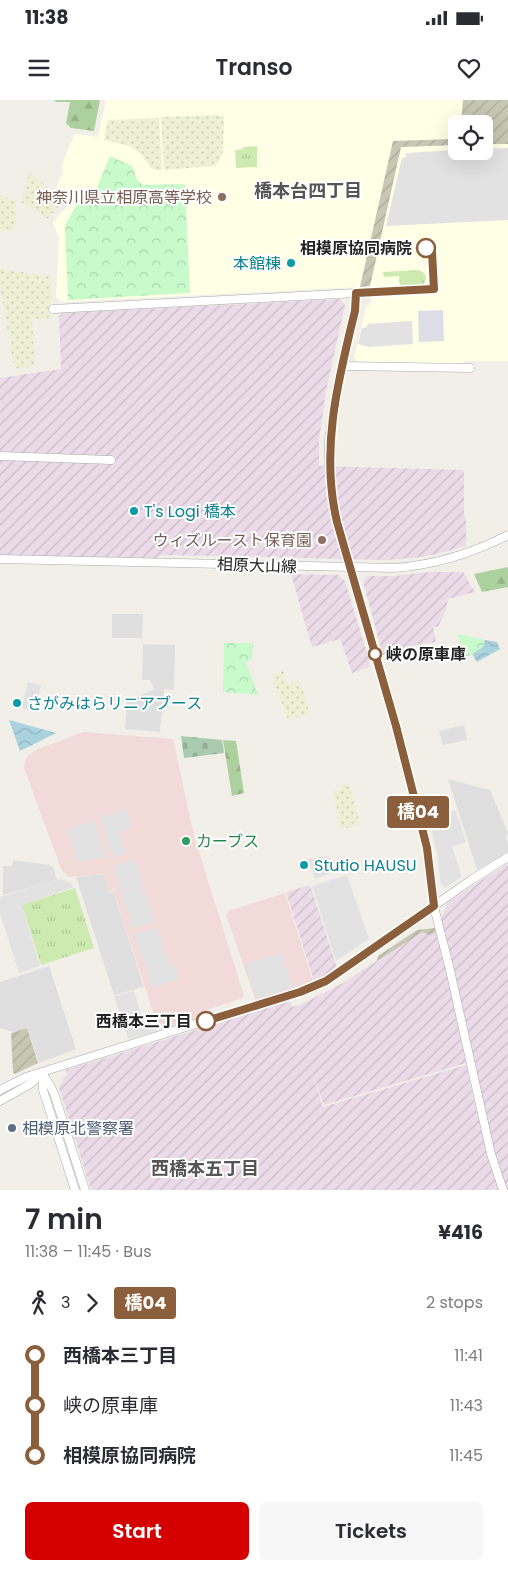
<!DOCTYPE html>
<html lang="en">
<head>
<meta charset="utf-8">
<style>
  body { margin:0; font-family:Poppins,"Noto Sans JP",sans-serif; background:#f7f7f7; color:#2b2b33; height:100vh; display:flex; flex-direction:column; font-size:19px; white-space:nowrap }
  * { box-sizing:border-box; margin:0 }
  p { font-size:16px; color:#7c7c81 }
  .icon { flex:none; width:28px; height:28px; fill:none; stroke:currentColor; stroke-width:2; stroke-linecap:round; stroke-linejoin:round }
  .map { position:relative; height:1090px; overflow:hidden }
  .sheet { display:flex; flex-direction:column; background:#fff; flex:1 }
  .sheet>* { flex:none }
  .badge { padding:0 10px; border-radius:4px; font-size:18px; line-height:32px }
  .fabs { position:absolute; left:448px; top:15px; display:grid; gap:10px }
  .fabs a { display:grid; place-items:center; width:45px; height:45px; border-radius:8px; background:#fff; box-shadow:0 5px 20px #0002; font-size:25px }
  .map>.badge { position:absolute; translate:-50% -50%; box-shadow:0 0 0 2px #fff }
  .legs { display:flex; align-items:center; gap:8px; height:55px; padding:0 25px; font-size:16px }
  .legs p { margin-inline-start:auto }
  .overview { display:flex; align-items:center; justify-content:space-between; height:85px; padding:0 25px }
  h1 { font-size:28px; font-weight:600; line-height:38px }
  .cta { display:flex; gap:10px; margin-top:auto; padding:10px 25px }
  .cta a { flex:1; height:58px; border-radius:8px; background:#d40000; color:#fff; font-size:20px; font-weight:600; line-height:58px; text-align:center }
  .cta a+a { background:#f7f7f7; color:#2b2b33 }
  ul { padding:0 25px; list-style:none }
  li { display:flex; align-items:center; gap:18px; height:50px; font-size:19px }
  li i { display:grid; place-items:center; width:8px; height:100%; margin:0 6px; background:currentColor }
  li i::after { content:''; width:12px; height:12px; margin:-6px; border:4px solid; border-radius:50%; background:#fff }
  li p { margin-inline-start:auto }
  li:first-child i { background:linear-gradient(#0000 50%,currentColor 0) }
  li:last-child i { background:linear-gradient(currentColor 50%,#0000 0) }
  .status { display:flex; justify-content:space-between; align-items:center; height:35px; padding:0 25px; background:#fff; direction:ltr }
  .status svg { height:14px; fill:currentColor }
  header { display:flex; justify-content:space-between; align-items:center; height:65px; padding:0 25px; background:#fff; font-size:22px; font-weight:600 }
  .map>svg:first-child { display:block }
  .residential { fill:#e0dfdf }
  .commercial { fill:#f2dad9 }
  .industrial { fill:url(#industrial-furrows) }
  .education { fill:#ffffe5 }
  .construction { fill:url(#construction-furrows) }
  .farmland { fill:url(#farmland-dots) }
  .grass { fill:url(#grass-tufts) }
  .forest { fill:url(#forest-firs) }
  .cemetery { fill:url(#cemetery-stones) }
  .park { fill:url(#park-crowns) }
  .parking { fill:#e2e2e2 }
  .plaza { fill:#dddde8 }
  .water { fill:url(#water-waves) }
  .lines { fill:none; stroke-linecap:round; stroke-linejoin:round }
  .minor-casing { stroke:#a9a9a9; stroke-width:9 }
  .minor { stroke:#fff; stroke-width:8 }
  .line-1-casing { stroke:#fff; stroke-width:11 }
  .line-1 { stroke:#8b5e3c; stroke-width:8 }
  .education-dot { fill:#8d6e63; stroke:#fff; stroke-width:2 }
  .stop-1-dot { fill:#fff; stroke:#8b5e3c; stroke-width:2.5 }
  .culture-dot { fill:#0f9aa8; stroke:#fff; stroke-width:2 }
  .leisure-dot { fill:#2e9e5b; stroke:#fff; stroke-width:2 }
  .service-dot { fill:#5c6f8a; stroke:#fff; stroke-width:2 }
  .labels { text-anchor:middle; stroke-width:4; stroke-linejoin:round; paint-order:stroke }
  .education-label { font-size:16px; fill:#785e54; stroke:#fff; text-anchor:end }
  .stop-label { font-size:16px; font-weight:bold; fill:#222; stroke:#fff; text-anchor:end }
  .culture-label { font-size:16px; fill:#0d838f; stroke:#fff; text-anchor:start }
  .street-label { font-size:16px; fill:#222; stroke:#fff }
  .leisure-label { font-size:16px; fill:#27864d; stroke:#fff; text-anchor:start }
  .service-label { font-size:16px; fill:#4e5e75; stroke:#fff; text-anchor:start }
  .neighbourhood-label { font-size:18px; font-weight:bold; fill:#555; stroke:#fff }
</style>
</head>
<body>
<div class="status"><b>11:38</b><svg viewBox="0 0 49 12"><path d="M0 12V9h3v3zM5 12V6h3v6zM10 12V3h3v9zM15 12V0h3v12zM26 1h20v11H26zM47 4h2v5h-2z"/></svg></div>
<header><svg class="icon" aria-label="menu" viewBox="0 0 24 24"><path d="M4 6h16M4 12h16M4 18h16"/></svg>Transo<svg class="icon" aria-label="heart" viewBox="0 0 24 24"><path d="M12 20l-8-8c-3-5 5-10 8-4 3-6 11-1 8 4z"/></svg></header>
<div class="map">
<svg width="508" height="1090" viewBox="0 0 508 1090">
  <defs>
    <pattern id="industrial-furrows" width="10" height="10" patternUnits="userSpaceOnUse" patternTransform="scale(1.25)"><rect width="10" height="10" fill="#ebdbe8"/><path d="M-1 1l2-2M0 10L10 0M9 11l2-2" fill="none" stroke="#c9bcc7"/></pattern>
    <pattern id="construction-furrows" width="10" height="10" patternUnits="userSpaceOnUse" patternTransform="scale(1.25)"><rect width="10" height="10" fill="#c7c7b4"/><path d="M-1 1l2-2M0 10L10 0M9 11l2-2" fill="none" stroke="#abab9a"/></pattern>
    <pattern id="farmland-dots" width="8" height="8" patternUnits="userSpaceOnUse" patternTransform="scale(1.25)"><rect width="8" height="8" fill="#eef0d5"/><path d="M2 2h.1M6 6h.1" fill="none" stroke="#ccceb7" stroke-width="1.8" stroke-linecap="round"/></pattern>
    <pattern id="grass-tufts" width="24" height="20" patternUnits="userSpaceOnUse" patternTransform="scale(1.25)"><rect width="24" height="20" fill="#cdebb0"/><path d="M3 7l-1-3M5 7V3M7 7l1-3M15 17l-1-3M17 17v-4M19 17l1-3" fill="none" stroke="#b0c997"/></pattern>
    <pattern id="forest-firs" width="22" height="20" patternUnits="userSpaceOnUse" patternTransform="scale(1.25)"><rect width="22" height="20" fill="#add19e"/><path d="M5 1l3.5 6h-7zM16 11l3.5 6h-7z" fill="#95b388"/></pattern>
    <pattern id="cemetery-stones" width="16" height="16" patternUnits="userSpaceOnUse" patternTransform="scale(1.25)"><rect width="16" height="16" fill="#aacbaf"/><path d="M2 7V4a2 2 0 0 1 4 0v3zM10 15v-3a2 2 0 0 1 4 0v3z" fill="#92ae96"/></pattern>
    <pattern id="park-crowns" width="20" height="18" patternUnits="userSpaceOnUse" patternTransform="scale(1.25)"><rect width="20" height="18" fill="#c8facc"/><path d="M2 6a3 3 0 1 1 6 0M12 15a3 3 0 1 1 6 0" fill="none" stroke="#acd6af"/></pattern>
    <pattern id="water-waves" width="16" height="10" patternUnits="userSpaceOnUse" patternTransform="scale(1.25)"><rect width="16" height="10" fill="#aad3df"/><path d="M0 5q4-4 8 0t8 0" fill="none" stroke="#92b5bf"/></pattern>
  </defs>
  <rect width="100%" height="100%" fill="#f2efe9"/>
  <!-- residential -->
  <g class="residential">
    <polygon points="112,514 143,514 142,538 112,538"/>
    <polygon points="143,544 175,545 174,590 164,589 160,632 125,629 127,602 154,589 150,580 142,580"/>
    <polygon points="464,625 467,640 443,645 439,631"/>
    <polygon points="448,679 490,690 508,733 506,737 508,743 508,752 477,770"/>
    <polygon points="13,760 50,765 54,769 57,780 3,795 3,766 12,766"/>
    <polygon points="105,774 109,793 113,790 144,887 114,895 76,777"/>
    <polygon points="49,866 76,949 39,963 27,928 13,932 0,928 0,882"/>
  </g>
  <!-- commercial -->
  <g class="commercial">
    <polygon points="83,632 173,639 194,736 244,896 243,898 198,913 199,918 159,930 113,789 109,792 105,774 69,777 62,771 24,668 26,658 34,651"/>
    <polygon points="285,793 313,882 256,901 226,815 228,811"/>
  </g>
  <!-- industrial -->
  <g class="industrial">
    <polygon points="340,199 345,205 326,291 319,340 319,366 463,370 464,373 464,417 466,418 466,446 433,455 414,458 386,460 161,455 157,458 0,455 0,278 61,269 59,216 62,213"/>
    <polygon points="430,472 463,472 475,492 448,499 446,509 438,527 433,526 436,542 416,545 383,555 363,482 367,476 394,476"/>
    <polygon points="291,474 338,475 345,481 369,560 369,567 352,573 340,539 312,547"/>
    <polygon points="508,763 508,1090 494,1054 483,1008 493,1005 483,1007 454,869 441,819 447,804 451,800"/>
    <polygon points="310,785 337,868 314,881 286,792"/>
    <polygon points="422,831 436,832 443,858 466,963 324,1005 311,970 323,1007 466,965 487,1056 499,1090 91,1090 59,988 64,977 67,975 66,970 290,901 292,907 302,904 343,883"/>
  </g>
  <!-- education -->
  <g class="education">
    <polygon points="106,0 463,0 461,24 456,24 456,39 393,41 360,187 62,202 56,197 59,138 53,123 70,102 56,88 63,72 62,64 75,34 98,37"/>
    <polygon points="484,44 508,44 508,261 466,261 462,264 357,261 354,258 366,207 371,203 370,186 401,47 456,45 456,51 484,51"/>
  </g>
  <!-- construction -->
  <g class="construction">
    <polygon points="463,0 508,0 508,44 484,44 484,24 461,24"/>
    <polygon points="456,39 456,45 401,47 370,186 360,187 393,41"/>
    <polygon points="435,828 436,832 430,835 422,832 377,861 378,856 417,830"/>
    <polygon points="27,928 38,963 15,974 13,973 11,933"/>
  </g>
  <!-- farmland -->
  <g class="farmland">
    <polygon points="217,15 218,16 224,16 223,52 218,63 214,66 164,70 161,17"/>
    <polygon points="159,18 162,70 156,70 151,68 141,54 130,46 104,40 108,20"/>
    <polygon points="29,72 60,98 60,105 48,119 21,102"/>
    <polygon points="0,95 16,102 16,125 13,131 0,131"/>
    <polygon points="0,169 51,176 51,218 32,220 35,266 14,269 0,187"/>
    <polygon points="283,571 288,584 300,581 310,614 300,617 287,618 271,574"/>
    <polygon points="349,683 360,724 342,729 340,727 333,691 341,689 340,685"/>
  </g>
  <!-- grass -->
  <g class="grass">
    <polygon points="257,46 257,67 236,68 235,50 243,49 243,47"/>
    <polygon points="419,170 424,173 426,177 425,182 421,186 400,187 399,176 384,177 383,172"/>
    <polygon points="75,788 94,848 41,865 22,805"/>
  </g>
  <!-- forest -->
  <g class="forest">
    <polygon points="54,0 100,0 94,31 71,28 66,23 70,2 56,2"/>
    <polygon points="508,467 508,487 482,492 474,474"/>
    <polygon points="223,640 236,641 244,693 232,696"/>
  </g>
  <!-- cemetery -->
  <polygon class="cemetery" points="181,636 222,640 224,653 184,658"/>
  <!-- park -->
  <g class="park">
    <polygon points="110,56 132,66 137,80 143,85 185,84 190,193 68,200 65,126 81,96 92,100"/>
    <polygon points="458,534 485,540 483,547 463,559"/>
    <polygon points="224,543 253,543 252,559 246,562 258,595 223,592"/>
  </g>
  <!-- parking -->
  <g class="parking">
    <polygon points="508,48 508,120 386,126 402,58 406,57 406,53 456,50 484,51 484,49"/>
    <polygon points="412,221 413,244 369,247 358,244 362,228 367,227 367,224"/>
    <polygon points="28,582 41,585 35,612 22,608"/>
    <polygon points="126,709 132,728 119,733 126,753 113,758 100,718"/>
    <polygon points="455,710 466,742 452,747 462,777 446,787 441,784 437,753 429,719"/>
    <polygon points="94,720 107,758 96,758 88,761 77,761 67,729"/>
    <polygon points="329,756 335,772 315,779 308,759"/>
    <polygon points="135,759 144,786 140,787 142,792 145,791 155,822 133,829 113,766"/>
    <polygon points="347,775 369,839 336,861 312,786"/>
    <polygon points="60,779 71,783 74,787 22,805 40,866 19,873 0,813 0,797"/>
    <polygon points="157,827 169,865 174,864 179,879 152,888 135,834"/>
    <polygon points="281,853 293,887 257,899 245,864"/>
    <polygon points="134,891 145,927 155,924 157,931 128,939 114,896"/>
  </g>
  <!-- plaza -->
  <polygon class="plaza" points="443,210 444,241 419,242 418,211"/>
  <!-- water -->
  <g class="water">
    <polygon points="485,540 497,542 500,549 477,562 472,554 483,547"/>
    <polygon points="9,620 56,633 20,651"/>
  </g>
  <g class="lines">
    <!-- minor casing -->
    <g class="minor-casing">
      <g id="minor">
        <polyline points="53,209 356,193 355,211 336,293 329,340 329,365 333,405 349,467 396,626 426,741 434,807 450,870 491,1054 503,1090"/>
        <polyline points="342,266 470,268"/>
        <polyline points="0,356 111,360"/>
        <path d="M0,459l394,9c41,-3 77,-14 114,-33"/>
        <polyline points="42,973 51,987 55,996 85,1090"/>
        <polyline points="42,975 43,990 75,1090"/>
        <polyline points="0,990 26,977 314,887 336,874 471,780 508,757"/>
        <polyline points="0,1001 30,984 41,975"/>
      </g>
    </g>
    <!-- minor -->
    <use href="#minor" class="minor"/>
  </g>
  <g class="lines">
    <!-- line-1 casing -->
    <g class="line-1-casing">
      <path id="line-1" d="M206,921l94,-29 26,-11 108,-75 -7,-58 -7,-28 -24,-94 -59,-204c-17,-72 1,-142 18,-211l1,-18 78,-4 -2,-37 -2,-3 -4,-1"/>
    </g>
    <!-- line-1 -->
    <use href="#line-1" class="line-1"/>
  </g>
  <!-- markers -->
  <g class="education-dot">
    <circle cx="222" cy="97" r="5"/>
    <circle cx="322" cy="440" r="5"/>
  </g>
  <g class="stop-1-dot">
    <circle cx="426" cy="148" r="9"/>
    <circle cx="375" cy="554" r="6"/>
    <circle cx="206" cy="921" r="9"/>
  </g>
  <g class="culture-dot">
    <circle cx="291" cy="163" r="5"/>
    <circle cx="134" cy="411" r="5"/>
    <circle cx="17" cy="603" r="5"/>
    <circle cx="304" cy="765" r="5"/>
  </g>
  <circle class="leisure-dot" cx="186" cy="741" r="5"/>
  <circle class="service-dot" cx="12" cy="1028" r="5"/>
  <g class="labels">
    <!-- education labels -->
    <g class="education-label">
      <text x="212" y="103">神奈川県立相原高等学校</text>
      <text x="312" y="446">ウィズルースト保育園</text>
    </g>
    <!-- stop labels -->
    <g class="stop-label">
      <text x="412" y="154">相模原協同病院</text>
      <text x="386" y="560" text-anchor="start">峡の原車庫</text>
      <text x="192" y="927">西橋本三丁目</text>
    </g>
    <!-- culture labels -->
    <g class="culture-label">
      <text x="281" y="169" text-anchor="end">本館棟</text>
      <text x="144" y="417">T's Logi 橋本</text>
      <text x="27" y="609">さがみはらリニアブース</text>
      <text x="314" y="771">Stutio HAUSU</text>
    </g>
    <!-- street labels -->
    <g class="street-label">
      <text transform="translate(257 465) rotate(2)" y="6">相原大山線</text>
    </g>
    <!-- leisure labels -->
    <g class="leisure-label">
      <text x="196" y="747">カーブス</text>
    </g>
    <!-- service labels -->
    <g class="service-label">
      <text x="22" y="1034">相模原北警察署</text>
    </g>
    <!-- neighbourhood labels -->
    <g class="neighbourhood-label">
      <text x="308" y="97">橋本台四丁目</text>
      <text x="205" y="1075">西橋本五丁目</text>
    </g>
  </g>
</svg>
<div class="fabs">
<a><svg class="icon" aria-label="locate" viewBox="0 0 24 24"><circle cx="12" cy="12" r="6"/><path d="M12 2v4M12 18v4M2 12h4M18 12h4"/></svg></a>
</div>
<b class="badge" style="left:418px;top:712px;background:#8b5e3c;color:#fff">橋04</b>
</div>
<section class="sheet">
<div class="overview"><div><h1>7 min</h1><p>11:38 – 11:45 · Bus</p></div><b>¥416</b></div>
<div class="legs"><svg class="icon" aria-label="walk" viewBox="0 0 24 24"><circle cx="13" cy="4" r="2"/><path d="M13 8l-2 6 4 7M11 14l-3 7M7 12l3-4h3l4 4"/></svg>3<svg class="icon" aria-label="forward" viewBox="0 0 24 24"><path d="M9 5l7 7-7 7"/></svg><b class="badge" style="background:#8b5e3c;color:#fff">橋04</b><p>2 stops</p></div>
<ul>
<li><i style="color:#8b5e3c"></i><b>西橋本三丁目</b><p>11:41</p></li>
<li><i style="color:#8b5e3c"></i><span>峡の原車庫</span><p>11:43</p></li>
<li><i style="color:#8b5e3c"></i><b>相模原協同病院</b><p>11:45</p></li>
</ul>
<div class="cta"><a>Start</a><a>Tickets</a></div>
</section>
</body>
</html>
